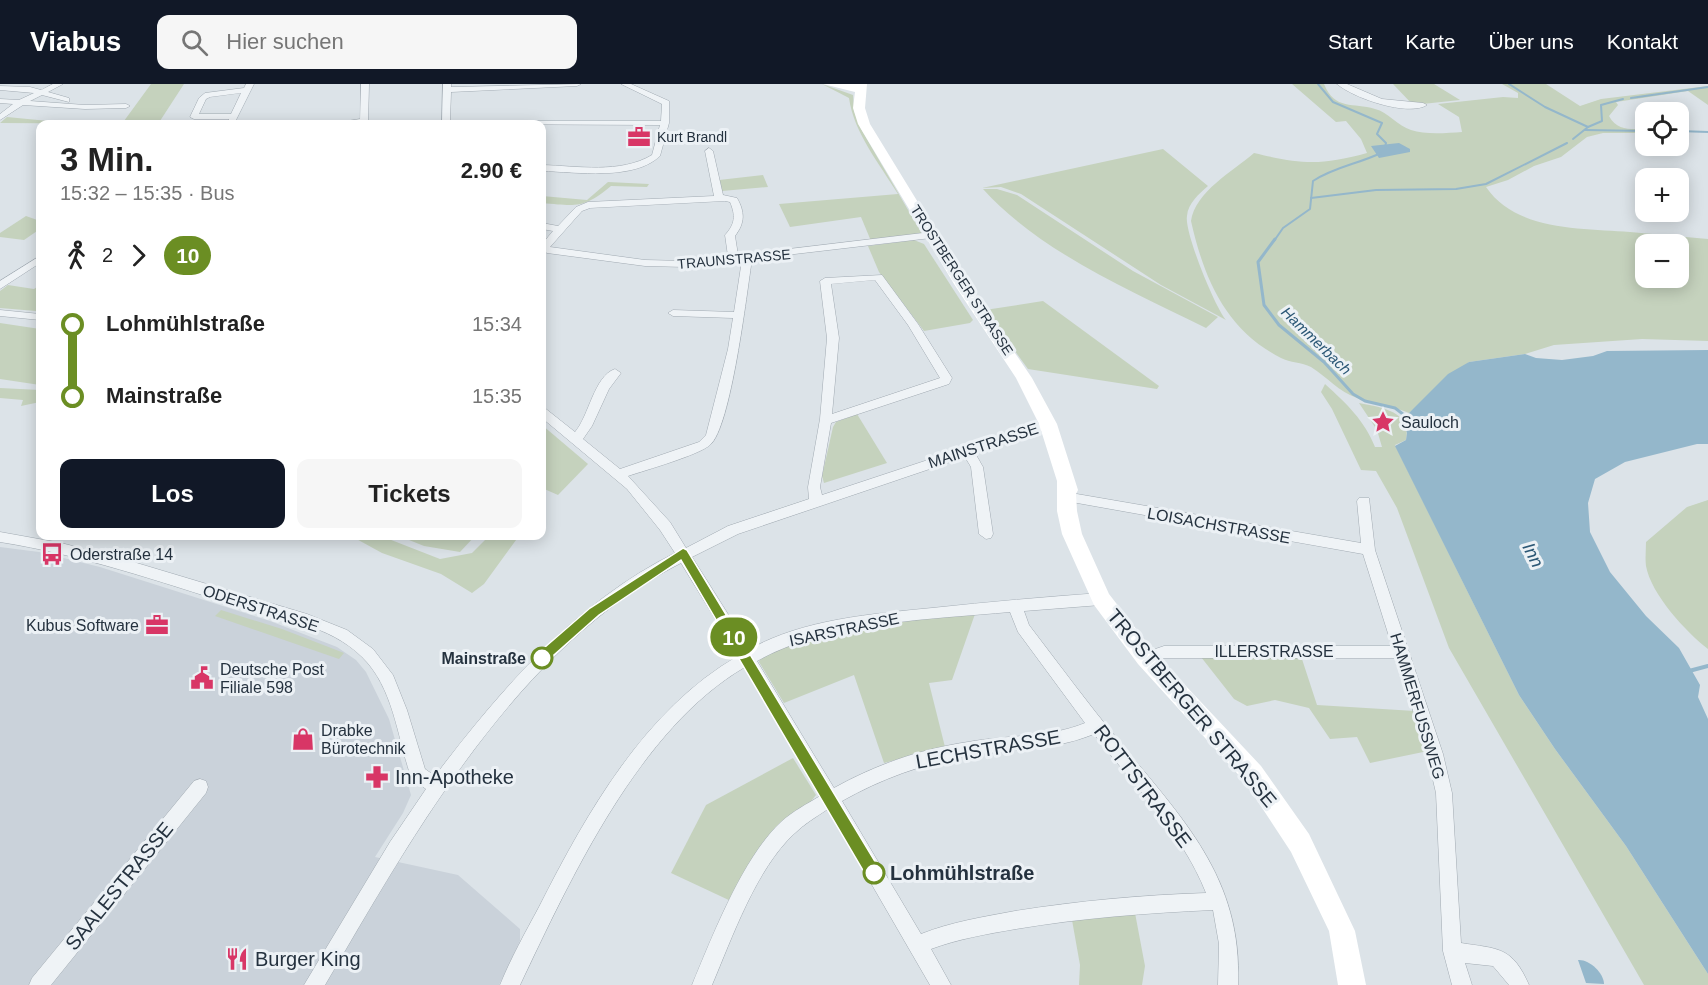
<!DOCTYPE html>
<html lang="de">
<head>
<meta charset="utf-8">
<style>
  body { margin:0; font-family:Helvetica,sans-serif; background:#f6f6f6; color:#222; height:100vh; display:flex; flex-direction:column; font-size:22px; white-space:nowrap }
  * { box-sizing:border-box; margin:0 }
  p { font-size:20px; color:#767676 }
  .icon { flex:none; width:33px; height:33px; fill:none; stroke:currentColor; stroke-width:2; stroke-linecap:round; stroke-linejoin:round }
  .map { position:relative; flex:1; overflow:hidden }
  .panel { position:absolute; left:36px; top:36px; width:510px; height:420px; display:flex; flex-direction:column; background:#fff; border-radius:12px; box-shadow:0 3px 15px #0003 }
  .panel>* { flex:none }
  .badge { padding:0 12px; border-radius:20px; font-size:21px; line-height:39px }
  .tools { position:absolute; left:1635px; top:18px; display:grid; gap:12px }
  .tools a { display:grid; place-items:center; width:54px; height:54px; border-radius:12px; background:#fff; box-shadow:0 3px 15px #0003; font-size:30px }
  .map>.badge { position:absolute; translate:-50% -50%; box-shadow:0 0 0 3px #fff }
  .legs { display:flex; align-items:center; gap:9px; height:66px; padding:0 24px; font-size:20px }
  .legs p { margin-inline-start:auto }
  .overview { display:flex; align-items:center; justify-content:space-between; height:102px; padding:0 24px }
  h1 { font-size:33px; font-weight:700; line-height:45px }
  .primary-button { display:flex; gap:12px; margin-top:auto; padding:12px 24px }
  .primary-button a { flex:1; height:69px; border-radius:12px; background:#111827; color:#fff; font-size:24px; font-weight:700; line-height:69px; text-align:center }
  .primary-button a+a { background:#f6f6f6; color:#222 }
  ul { padding:0 24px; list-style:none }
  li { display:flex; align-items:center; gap:21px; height:72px; font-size:22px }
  li i { display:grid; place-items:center; width:9px; height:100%; margin:0 8px; background:currentColor }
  li i::after { content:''; width:15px; height:15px; margin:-8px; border:4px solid; border-radius:50%; background:#fff }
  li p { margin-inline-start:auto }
  li:first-child i { background:linear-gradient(#0000 50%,currentColor 0) }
  li:last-child i { background:linear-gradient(currentColor 50%,#0000 0) }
  header { display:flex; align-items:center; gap:36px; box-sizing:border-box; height:84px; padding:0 30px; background:#111827; color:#fff }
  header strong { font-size:28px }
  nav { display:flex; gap:33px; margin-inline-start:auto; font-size:21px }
  .search { width:420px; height:54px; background:#f6f6f6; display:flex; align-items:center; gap:15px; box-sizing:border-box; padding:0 21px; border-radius:12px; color:#767676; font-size:22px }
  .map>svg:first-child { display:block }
  .built { fill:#cad2da }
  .green { fill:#c5d2bd; fill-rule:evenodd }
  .water { fill:#94b7cb }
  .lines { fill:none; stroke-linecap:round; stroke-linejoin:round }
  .stream-far2 { stroke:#94b7cb; stroke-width:2 }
  .stream-far1 { stroke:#94b7cb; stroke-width:3 }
  .stream { stroke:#94b7cb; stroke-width:4 }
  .street-casing { stroke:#a1aab2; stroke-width:1 }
  .street { fill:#eff3f6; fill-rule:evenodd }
  .secondary { fill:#fff; fill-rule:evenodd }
  .line-1 { fill:#6b8e23; stroke:#fff; stroke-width:1.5 }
  .stop-1-dot { fill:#fff; stroke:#6b8e23; stroke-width:3 }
  .labels { text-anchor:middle; stroke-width:6; stroke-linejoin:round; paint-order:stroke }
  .far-poi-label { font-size:14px; fill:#25323f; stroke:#ecf1f5; text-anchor:start }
  .far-street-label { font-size:14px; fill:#25323f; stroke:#ecf1f5 }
  .far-water-label { font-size:15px; font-style:italic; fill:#2c5876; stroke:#ecf1f5 }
  .poi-label { font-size:16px; fill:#25323f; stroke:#ecf1f5; text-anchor:start }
  .street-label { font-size:16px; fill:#25323f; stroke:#ecf1f5 }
  .stop-label { font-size:16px; font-weight:bold; fill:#25323f; stroke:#ecf1f5; text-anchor:end }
  .water-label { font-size:18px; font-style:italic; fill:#2c5876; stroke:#ecf1f5 }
  .near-street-label { font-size:20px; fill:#25323f; stroke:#ecf1f5 }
  .near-poi-label { font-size:20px; fill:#25323f; stroke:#ecf1f5; text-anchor:start }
  .near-stop-label { font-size:20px; font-weight:bold; fill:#25323f; stroke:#ecf1f5; text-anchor:start }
</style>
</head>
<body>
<header>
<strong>Viabus</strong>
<div class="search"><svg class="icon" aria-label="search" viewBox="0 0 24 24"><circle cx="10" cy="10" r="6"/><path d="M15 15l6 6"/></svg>Hier suchen</div>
<nav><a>Start</a><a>Karte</a><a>Über uns</a><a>Kontakt</a></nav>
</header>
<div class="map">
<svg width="1708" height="901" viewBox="0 0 1708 901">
  <rect width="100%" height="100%" fill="#dce3e8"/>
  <!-- built -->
  <polygon class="built" points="0,463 39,468 100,483 270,537 337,563 356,576 366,588 389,635 411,711 403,729 375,773 458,791 520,845 520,857 499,901 0,901"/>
  <!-- green -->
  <g class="green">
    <polygon points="151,0 184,0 158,40 0,39 7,33 69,39 124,37"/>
    <path d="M822,0l31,11 1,16 7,18 61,105 -51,7 -10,-24 -71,10 -11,-23 119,-10c-19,-31 -44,-61 -49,-96z"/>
    <path d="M1292,0h32c11,27 29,18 51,25 13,3 23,17 36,21 14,5 36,3 51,2l-3,-15 -21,-13 65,-7 15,1v-5l-16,-9h44l34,22 21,-7 107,-13v19l-20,-14 -72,11 2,3 -9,11c8,15 21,13 36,13v4h-42l-16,4 -26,20 -27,9 -26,14 -22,7c31,45 97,41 144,45 26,2 52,5 78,7v102l-66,-2 -88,6 -29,9 -56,8 -60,51c-17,-7 -34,-9 -52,-15 -18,-6 -30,-21 -46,-31 -9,-5 -21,-4 -30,-9 -55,-28 -77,-79 -90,-137 4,-29 42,-50 63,-68 46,11 66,13 113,0l-6,-14 -15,-18 -10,1zM1646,160h32v34h-32z"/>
    <polygon points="1393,0 1434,0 1460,16 1413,21"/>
    <path d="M1163,65l45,37c-9,8 -20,17 -21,30 -3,16 28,91 39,104l-65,-35 -140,-91 -20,-7 -19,1z"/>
    <polygon points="763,91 768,103 722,107 719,96"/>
    <path d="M608,98l41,2 -2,3 -36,-1c-28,23 -34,20 -69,17v-7l45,4z"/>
    <path d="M983,105h14l20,6 116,76 85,46 -12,11c-75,-37 -166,-76 -223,-139z"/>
    <polygon points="26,132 40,137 40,145 24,156 0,153 0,149"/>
    <polygon points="914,156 924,160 973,236 970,239 924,247 879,188 868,162"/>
    <polygon points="8,201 34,205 40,201 40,224 36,227 0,224 0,207"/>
    <polygon points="1043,217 1159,302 1157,305 1028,285 985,226"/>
    <polygon points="0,239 40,245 40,301 0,295"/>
    <path d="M1325,300c22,20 39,36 50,63h7l-5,-17 -18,-27c21,4 53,8 47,37l-11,5 124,250 36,54 71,97 82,128v11h-64l-195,-337 -52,-140 -21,-37 -15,-1 -29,-61 -11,-17z"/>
    <polygon points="0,304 40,306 40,318 21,322 23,316 0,314"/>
    <polygon points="857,330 887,379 824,399 822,392 833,343 836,338"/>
    <polygon points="542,341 588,380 558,411 542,404"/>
    <path d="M1708,416v149c-22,-17 -57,-55 -62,-83 -1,-8 0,-16 0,-24l41,-35z"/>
    <polygon points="351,452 381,452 440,475 472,469 489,452 519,452 484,500 472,509 441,490 382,469"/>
    <polygon points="399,452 475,452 460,468 424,462"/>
    <polygon points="221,526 282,545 344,569 339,575 215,532"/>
    <path d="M975,530l-23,66 -23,3 16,64 -61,16 -30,-88 -70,28 -25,-41 2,-6c68,-29 141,-35 214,-42z"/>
    <polygon points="1301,572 1317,621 1415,627 1428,667 1370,679 1357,653 1330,655 1309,624 1275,616 1247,622 1234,615 1201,573"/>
    <polygon points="793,674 816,711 733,818 671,789 706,721"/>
    <polygon points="1135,829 1145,882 1142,901 1079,901 1080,881 1072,836"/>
  </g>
  <!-- water -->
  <g class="water">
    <polygon points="1399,59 1410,65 1410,68 1379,74 1371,62"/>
    <polygon points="1708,266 1708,360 1697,360 1625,378 1595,395 1588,419 1590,448 1610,488 1646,532 1679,564 1700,601 1698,613 1708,635 1708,890 1626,762 1555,665 1519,611 1395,362 1406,356 1407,349 1402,333 1409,329 1448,290 1469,278 1525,270 1536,274 1562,276 1593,272 1607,267"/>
    <path d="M1578,876c11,-1 26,13 26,24l-18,-1z"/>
  </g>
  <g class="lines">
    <!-- stream-far2 -->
    <g class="stream-far2">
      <polyline points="1318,0 1333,18 1382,39 1377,50 1386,59 1385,63"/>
      <polyline points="1509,0 1545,23 1588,43"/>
      <polyline points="1631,14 1708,3"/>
      <polyline points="1585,46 1646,47"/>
      <polyline points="1678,47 1708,48"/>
      <polyline points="1573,55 1588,43 1602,37 1601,21 1623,15"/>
      <polyline points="1311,114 1376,106 1456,105 1486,100 1567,59"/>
      <path d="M1274,157l9,-13 27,-19 3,-28c21,-14 45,-17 68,-28"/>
    </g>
    <!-- stream-far1 -->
    <polyline class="stream-far1" points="1275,155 1258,178 1264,221 1279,241 1324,278 1353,310 1365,317 1395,324 1408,334"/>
    <!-- stream -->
    <polyline class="stream" points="1689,587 1708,582"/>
    <!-- street casing -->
    <g class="street-casing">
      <g id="street">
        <polygon points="53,0 63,0 48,8 69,14 69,18 42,11 30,17 85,21 126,20 130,22 126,24 85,25 23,21 0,36 0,30 13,20 0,19 0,15 19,16 34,9 0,6 0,2 30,3 41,6"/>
        <path d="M246,0h8l-20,40h-6l1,-5h-35l-4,-2 9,-19 6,-5 39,-5zM241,9l-10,21h-32l7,-15 4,-2z"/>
        <polygon points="361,0 369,0 368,40 340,40 341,38 360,35"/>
        <path d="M443,0h8v3l130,-3 -4,2 -126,6 -1,29h211l1,-17 -41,-20h10l38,17v22l-9,33c-26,25 -84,16 -118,15v-6c36,1 78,9 110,-10l8,-30 -218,-1z"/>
        <path d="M1337,0h10l35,15 41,4 4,2c-19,12 -74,-7 -90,-21z"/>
        <path d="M709,64l4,3 10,44 14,3c8,14 8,25 -2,38l3,19 193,-23 5,3 -5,3 -179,21c-5,33 -21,169 -42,186 -11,10 -64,25 -82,31l42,46 16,26 42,-22 81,-27 -1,-12 12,-68 7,-81 -7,-57 5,-3 57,-3 36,49 34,54 -3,6 -118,39 -11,64 2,8 139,-46 2,-3h7l78,-26 4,1 2,3 -2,3 -77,26 8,14 10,67 -2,4 -5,1 -7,-5 -8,-67 -6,-10 -227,77 -46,23 58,92c54,-30 122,-35 182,-41 57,-6 112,-11 169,-15l5,2 2,4 -2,4 -5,2 -77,6 5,14c30,39 59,79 90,116 63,77 124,137 119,244h-20l1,-41 -6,-34c-66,3 -132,8 -197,19 -29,5 -58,10 -85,20l20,36h-21l-102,-176c-12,8 -24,15 -34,25 -38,35 -62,104 -82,151h-20c20,-48 51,-128 89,-163 12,-11 26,-18 39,-26l-75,-129c-106,62 -174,211 -225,318h-20c11,-27 25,-52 39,-78 47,-93 106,-198 199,-251l-57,-93c-163,83 -267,270 -356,422h-21l86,-143 36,-53 -14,-10 -2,-5c-13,-39 -17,-87 -48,-117 -32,-32 -83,-39 -125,-51 -79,-25 -155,-51 -237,-64v-10l61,11 59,15 187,56 40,16 26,19 20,26 14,35 18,59 10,7c66,-87 140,-173 240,-223l-15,-23 -33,-41 -85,-71v-10l4,1 29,23c14,-16 19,-56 40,-63l6,4 -12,16 -17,37 -9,13 37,30 79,-27 7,-7 22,-86 5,-31 -60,-2 -5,-3 5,-3 61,2 8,-52 -56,7 -41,-1 -98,-13 -5,-3v-6l11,-13 -11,-2v-6l16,3 18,-19 12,-5 126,-6 -9,-45zM725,117l5,1c6,14 5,22 -5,33l3,21 -42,5 -41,-1 -95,-13 32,-36 8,-3zM875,196l33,45 32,53 -108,36 7,-76 -8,-54zM1010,528l8,20 67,91c-36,15 -79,12 -117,19 -47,7 -93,23 -134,46l-77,-127c68,-39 176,-42 253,-49zM1094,650c39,51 88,98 112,159 -64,2 -128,8 -191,18 -32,6 -64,11 -94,23l-79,-133c39,-22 80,-37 125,-45 43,-7 86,-5 127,-22z"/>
        <polygon points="40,172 40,179 0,205 0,197"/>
        <polygon points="0,226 40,230 40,236 0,232"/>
        <path d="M1071,409l290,50 -4,-42 2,-3h10l6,52 68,204 9,39 9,150c37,6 51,3 68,42h-20l-16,-19 -28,-3 7,22h-20l-9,-34 -7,-158 -9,-39 -31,-96h-232l-18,6 -5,-2 -3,-4 3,-4 23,-8h228l-29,-92 -297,-53 -2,-3z"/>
        <polygon points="200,695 206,697 208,703 206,709 51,901 29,901 32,894 194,697"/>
      </g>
    </g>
    <!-- street -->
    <use href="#street" class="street"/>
    <!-- secondary -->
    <polygon class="secondary" points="823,0 867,0 865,24 870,40 968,200 1032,294 1057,340 1078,406 1076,410 1077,427 1082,450 1109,510 1154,568 1261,682 1309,750 1355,847 1366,901 1338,901 1329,847 1291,768 1245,698 1138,580 1094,521 1062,450 1057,427 1057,397 1039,340 1016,294 954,200 858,40 853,24 855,8"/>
  </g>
  <!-- line-1 -->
  <polygon class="line-1" points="683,464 687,466 879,784 882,789 879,795 874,797 868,795 681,476 599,531 546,578 537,578 537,570 590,524"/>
  <!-- icons -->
  <defs>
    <g id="office-bare" transform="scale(1.8)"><path d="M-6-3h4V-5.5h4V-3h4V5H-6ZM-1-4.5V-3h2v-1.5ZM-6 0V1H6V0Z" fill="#d83666" stroke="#ecf1f5" stroke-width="2.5" paint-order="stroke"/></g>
    <g id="sight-bare" transform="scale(1.8)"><path d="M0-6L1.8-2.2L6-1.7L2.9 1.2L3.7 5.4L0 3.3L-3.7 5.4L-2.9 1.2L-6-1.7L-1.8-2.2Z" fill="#d83666" stroke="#ecf1f5" stroke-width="2.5" paint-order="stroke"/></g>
    <g id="bus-bare" transform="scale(1.8)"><path d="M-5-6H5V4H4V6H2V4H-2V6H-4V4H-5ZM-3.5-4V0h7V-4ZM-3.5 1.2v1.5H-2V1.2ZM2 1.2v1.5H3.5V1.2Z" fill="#d83666" stroke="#ecf1f5" stroke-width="2.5" paint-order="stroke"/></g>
    <g id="civic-bare" transform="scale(1.8)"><path d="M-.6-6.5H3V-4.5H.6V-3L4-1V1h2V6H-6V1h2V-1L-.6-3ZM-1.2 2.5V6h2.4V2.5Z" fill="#d83666" stroke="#ecf1f5" stroke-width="2.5" paint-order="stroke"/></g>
    <g id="shop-bare" transform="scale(1.8)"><path d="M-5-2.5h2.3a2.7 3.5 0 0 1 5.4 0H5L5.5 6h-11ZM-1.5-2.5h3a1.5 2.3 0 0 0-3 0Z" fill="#d83666" stroke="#ecf1f5" stroke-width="2.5" paint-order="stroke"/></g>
    <g id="pharmacy-bare" transform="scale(1.8)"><path d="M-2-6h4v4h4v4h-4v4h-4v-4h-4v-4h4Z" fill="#d83666" stroke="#ecf1f5" stroke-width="2.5" paint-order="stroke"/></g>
    <g id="restaurant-bare" transform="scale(1.8)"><path d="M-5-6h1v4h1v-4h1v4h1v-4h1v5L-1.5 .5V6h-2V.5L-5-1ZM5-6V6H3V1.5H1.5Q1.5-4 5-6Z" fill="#d83666" stroke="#ecf1f5" stroke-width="2.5" paint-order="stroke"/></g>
  </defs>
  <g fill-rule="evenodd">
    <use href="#office-bare" x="639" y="53"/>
    <use href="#sight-bare" x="1383" y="338"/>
    <use href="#bus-bare" x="52" y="470"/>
    <use href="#office-bare" x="157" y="541"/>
    <use href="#civic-bare" x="202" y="594"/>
    <use href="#shop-bare" x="303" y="655"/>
    <use href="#pharmacy-bare" x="377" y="693"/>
    <use href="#restaurant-bare" x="237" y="875"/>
  </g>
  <!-- markers -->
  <g class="stop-1-dot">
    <circle cx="542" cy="574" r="10"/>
    <circle cx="874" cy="789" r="10"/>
  </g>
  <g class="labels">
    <!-- far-poi labels -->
    <g class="far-poi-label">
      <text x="657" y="58">Kurt Brandl</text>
    </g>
    <!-- far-street labels -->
    <g class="far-street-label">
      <text transform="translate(734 175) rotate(-5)" y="5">TRAUNSTRASSE</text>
      <text transform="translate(962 196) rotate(57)" y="5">TROSTBERGER STRASSE</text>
    </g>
    <!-- far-water labels -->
    <g class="far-water-label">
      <text transform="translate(1316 257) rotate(44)" y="5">Hammerbach</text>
    </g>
    <!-- poi labels -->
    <g class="poi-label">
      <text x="1401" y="344">Sauloch</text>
      <text x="70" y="476">Oderstraße 14</text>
      <text x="139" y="547" text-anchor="end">Kubus Software</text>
      <text x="220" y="591">Deutsche Post<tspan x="220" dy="18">Filiale 598</tspan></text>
      <text x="321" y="652">Drabke<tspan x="321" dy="18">Bürotechnik</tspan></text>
    </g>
    <!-- street labels -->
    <g class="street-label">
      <text transform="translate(983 361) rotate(-18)" y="6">MAINSTRASSE</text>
      <text transform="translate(1219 441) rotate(10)" y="6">LOISACHSTRASSE</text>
      <text transform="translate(261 524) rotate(18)" y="6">ODERSTRASSE</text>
      <text transform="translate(844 545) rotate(-12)" y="6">ISARSTRASSE</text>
      <text x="1274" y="573">ILLERSTRASSE</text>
      <text transform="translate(1418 622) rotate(73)" y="6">HAMMERFUSSWEG</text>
    </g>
    <!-- stop labels -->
    <g class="stop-label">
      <text x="526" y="580">Mainstraße</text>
    </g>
    <!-- water labels -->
    <g class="water-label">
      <text transform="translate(1533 471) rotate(63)" y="6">Inn</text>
    </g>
    <!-- near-street labels -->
    <g class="near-street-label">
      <text transform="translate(1192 624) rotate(50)" y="7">TROSTBERGER STRASSE</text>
      <text transform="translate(988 665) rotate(-10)" y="7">LECHSTRASSE</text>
      <text transform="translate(1143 702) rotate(53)" y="7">ROTTSTRASSE</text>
      <text transform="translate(119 802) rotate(-51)" y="7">SAALESTRASSE</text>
    </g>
    <!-- near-poi labels -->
    <g class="near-poi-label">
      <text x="395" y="700">Inn-Apotheke</text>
      <text x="255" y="882">Burger King</text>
    </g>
    <!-- near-stop labels -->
    <g class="near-stop-label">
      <text x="890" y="796">Lohmühlstraße</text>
    </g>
  </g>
</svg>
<div class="tools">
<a><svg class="icon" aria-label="locate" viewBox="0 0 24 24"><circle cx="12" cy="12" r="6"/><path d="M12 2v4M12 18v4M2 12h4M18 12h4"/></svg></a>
<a>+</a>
<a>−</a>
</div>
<b class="badge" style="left:734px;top:553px;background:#6b8e23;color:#fff">10</b>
<section class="panel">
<div class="overview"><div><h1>3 Min.</h1><p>15:32 – 15:35 · Bus</p></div><b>2.90 €</b></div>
<div class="legs"><svg class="icon" aria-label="walk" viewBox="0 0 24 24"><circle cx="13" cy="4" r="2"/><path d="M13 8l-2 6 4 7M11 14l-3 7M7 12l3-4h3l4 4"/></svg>2<svg class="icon" aria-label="forward" viewBox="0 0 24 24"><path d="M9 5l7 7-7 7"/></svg><b class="badge" style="background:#6b8e23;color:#fff">10</b></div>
<ul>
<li><i style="color:#6b8e23"></i><b>Lohmühlstraße</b><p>15:34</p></li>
<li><i style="color:#6b8e23"></i><b>Mainstraße</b><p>15:35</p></li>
</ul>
<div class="primary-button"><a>Los</a><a>Tickets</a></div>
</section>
</div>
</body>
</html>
